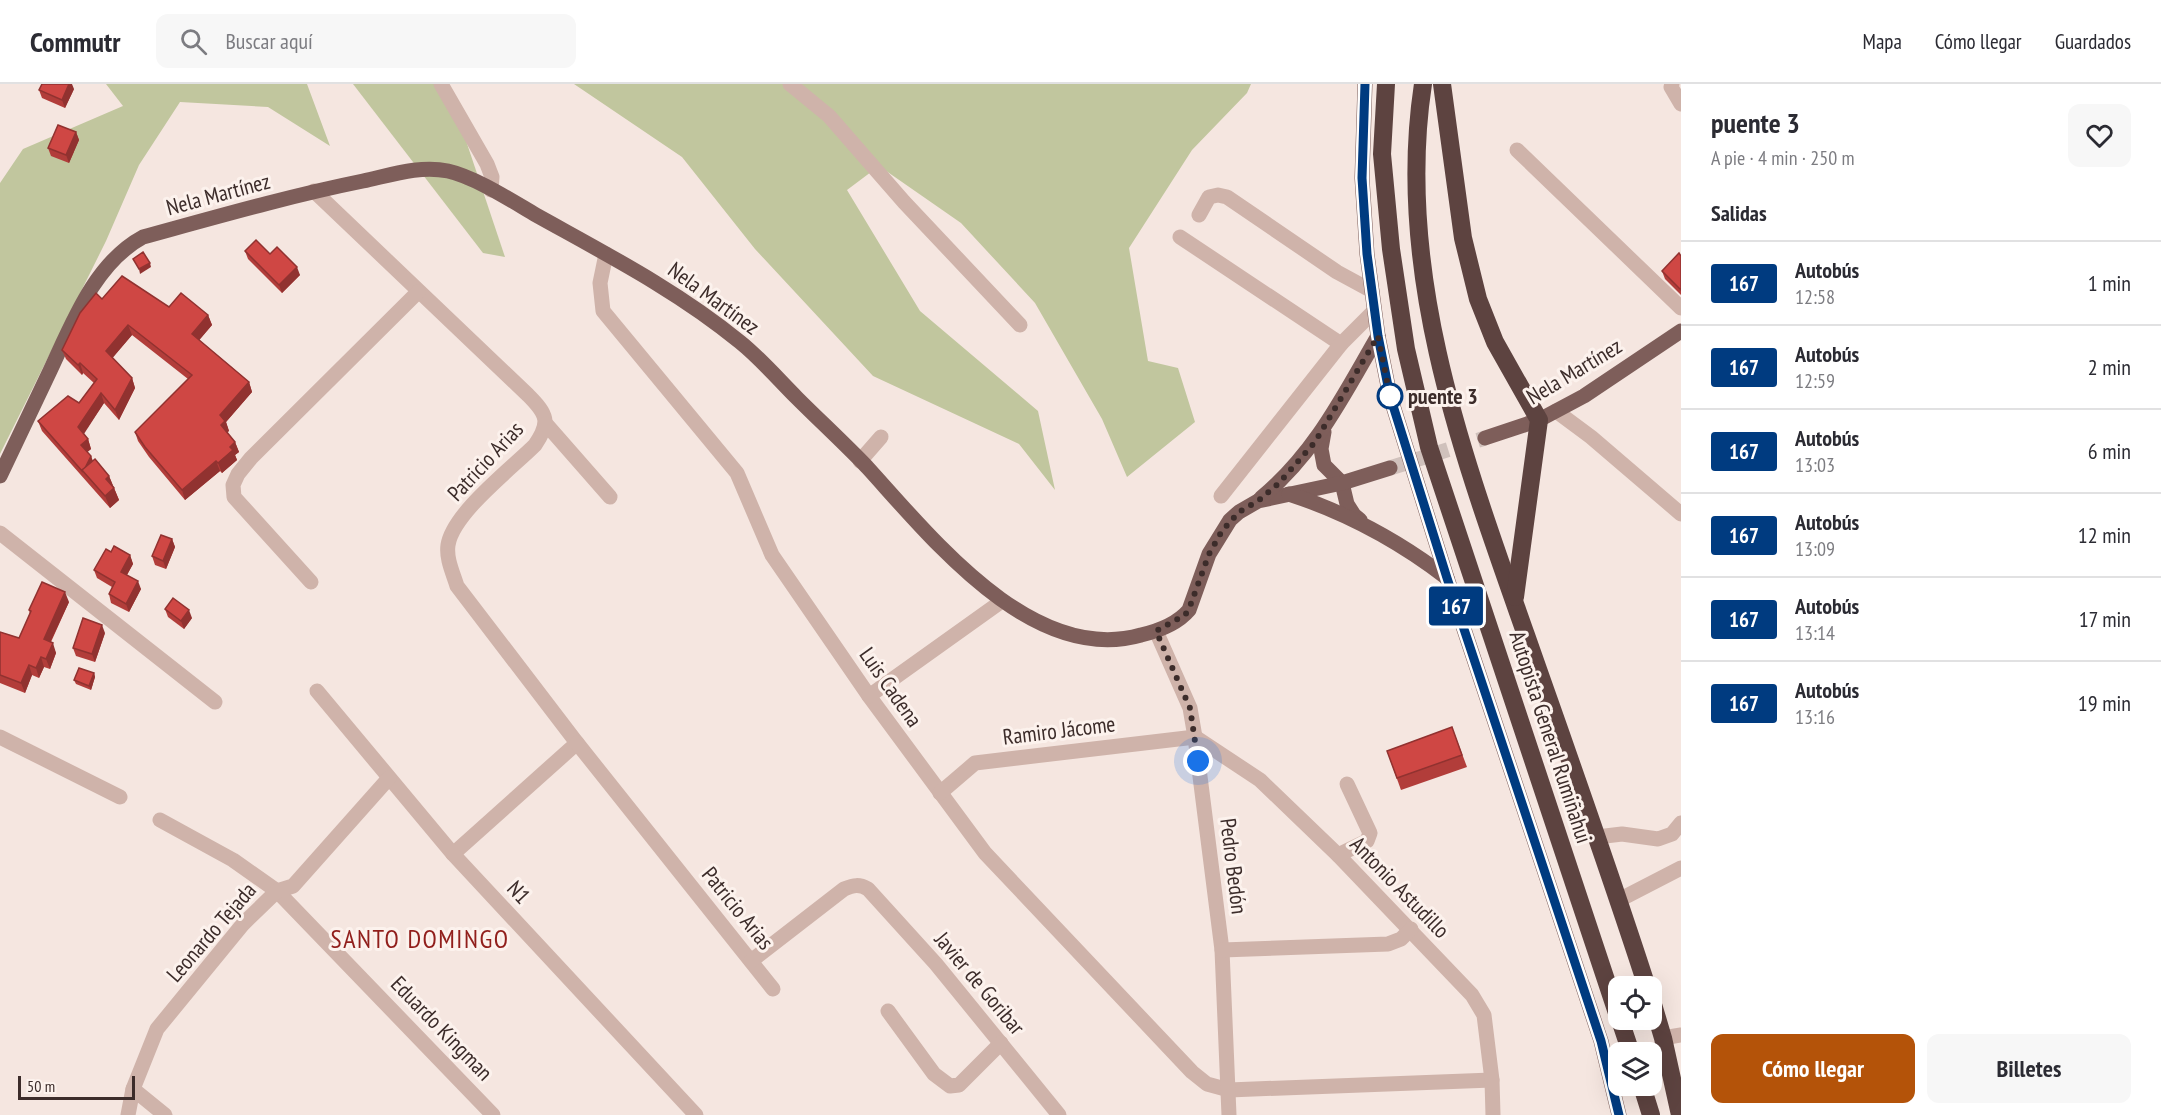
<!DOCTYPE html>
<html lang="es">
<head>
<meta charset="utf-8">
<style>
  body { margin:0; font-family:"PT Sans Narrow",sans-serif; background:#f7f7f7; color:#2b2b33; height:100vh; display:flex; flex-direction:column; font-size:22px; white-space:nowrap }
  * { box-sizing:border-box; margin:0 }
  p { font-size:20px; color:#7c7c81 }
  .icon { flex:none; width:33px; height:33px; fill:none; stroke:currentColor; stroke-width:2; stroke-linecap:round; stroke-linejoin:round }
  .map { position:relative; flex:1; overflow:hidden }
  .sheet { display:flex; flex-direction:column; background:#fff; width:480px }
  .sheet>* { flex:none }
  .badge { padding:0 12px; border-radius:4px; font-size:21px; line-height:39px }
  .buttons { position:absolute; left:1608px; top:892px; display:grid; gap:12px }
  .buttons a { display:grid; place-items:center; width:54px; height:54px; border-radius:12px; background:#fff; box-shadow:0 6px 24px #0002; font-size:30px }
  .scale { position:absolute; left:18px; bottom:15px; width:117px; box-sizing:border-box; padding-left:6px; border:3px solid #3c2c2a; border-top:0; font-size:16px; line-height:21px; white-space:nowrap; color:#3c2c2a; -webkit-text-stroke:4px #fcf2ed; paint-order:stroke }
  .you { position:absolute; width:30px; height:30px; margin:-15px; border:4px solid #fff; border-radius:50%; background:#1a73e8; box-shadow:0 0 0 9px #1a73e833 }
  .map>.badge { position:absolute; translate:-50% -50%; box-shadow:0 0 0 3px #fff }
  h2 { padding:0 30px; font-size:22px; line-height:54px }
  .round { display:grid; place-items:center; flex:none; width:63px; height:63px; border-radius:12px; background:#f7f7f7 }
  .headline { display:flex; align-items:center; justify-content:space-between; height:102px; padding:0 30px }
  h1 { font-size:28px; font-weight:700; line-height:45px }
  .primary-button { display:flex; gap:12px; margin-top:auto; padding:12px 30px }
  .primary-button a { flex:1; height:69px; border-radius:12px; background:#b45309; color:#fff; font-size:24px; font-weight:700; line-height:69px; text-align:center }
  .primary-button a+a { background:#f7f7f7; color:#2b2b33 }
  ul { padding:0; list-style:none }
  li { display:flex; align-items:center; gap:18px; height:84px; padding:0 30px; border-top:2px solid #e1e1e2 }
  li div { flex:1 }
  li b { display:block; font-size:22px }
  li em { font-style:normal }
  li .badge { min-width:66px; font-weight:700; text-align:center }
  header { display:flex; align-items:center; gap:36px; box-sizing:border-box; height:84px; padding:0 30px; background:#fff; border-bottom:2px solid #e1e1e2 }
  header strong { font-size:28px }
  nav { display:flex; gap:33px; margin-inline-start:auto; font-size:21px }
  .search { width:420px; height:54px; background:#f7f7f7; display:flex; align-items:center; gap:15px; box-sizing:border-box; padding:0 21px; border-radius:12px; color:#7c7c81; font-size:22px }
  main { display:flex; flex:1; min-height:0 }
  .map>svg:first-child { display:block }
  .green { fill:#c1c69e }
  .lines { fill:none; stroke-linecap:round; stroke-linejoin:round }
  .major-tunnel { stroke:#d0c1bc; stroke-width:15; stroke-dasharray:15 8; stroke-linecap:butt }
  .minor { stroke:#cfb3aa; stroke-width:15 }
  .major { stroke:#7e5e5a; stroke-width:15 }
  .highway { stroke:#5d4340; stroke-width:18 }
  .wall { fill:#b23d3a }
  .shaded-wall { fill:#913230 }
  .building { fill:#cf4744; stroke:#913230; stroke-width:1.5 }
  .line-casing { stroke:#fff; stroke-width:14 }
  .line { stroke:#003b80; stroke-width:9 }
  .walk { stroke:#3c2c2a; stroke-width:6; stroke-dasharray:0 10.8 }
  .stop-dot { fill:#fff; stroke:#003b80; stroke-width:3 }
  .labels { text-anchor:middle; stroke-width:6; stroke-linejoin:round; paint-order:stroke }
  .street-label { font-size:22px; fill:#3c2c2a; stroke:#fcf2ed }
  .stop-label { font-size:22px; font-weight:bold; fill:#3c2c2a; stroke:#fcf2ed; text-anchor:start }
  .quarter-label { font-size:26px; letter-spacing:1.5px; fill:#911f1c; stroke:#fcf2ed }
</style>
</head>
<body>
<header>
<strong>Commutr</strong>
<div class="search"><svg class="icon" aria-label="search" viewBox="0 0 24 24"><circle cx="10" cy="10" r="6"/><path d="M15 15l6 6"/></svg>Buscar aquí</div>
<nav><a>Mapa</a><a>Cómo llegar</a><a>Guardados</a></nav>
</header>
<main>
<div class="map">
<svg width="1681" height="1031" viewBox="0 0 1681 1031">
  <rect width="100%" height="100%" fill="#f5e6e0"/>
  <!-- green -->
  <g class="green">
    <polygon points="106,0 307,0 330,62 268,23 180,18 139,81 106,157 0,370 0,99 23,65 123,22"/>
    <polygon points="353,0 447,0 505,173 483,169"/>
    <polygon points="574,0 1251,0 1247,9 1192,66 1129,164 1148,277 1178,284 1195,338 1127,393 1102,335 1035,219 961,139 879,82 847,106 920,227 1038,327 1055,406 1019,360 873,292 755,165 682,73"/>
  </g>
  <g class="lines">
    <!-- major-tunnel -->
    <polyline class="major-tunnel" points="1390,384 1485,354"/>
    <!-- minor -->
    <g class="minor">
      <polyline points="441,0 487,80 492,93 491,106"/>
      <polyline points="790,0 829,32 904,118 1020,241"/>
      <polyline points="1672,0 1671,3 1681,20"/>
      <polyline points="1517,66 1681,224"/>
      <path d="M314,107l214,204c19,19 23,27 7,50 -23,23 -82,68 -87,100 -2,14 5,28 9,41l120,157 -124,111"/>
      <polyline points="1199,131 1209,113 1218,111 1227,113 1337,188 1372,207"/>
      <polyline points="1180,153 1341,260"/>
      <polyline points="606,170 600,199 603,227 737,389 772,471 869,612 985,769 1192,988 1207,1000 1229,1006 1492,996"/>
      <polyline points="1556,327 1591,353 1681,430"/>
      <polyline points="546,340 610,413"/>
      <polyline points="860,377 881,353"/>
      <polyline points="1221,412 1341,260 1374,227"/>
      <polyline points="0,449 215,618"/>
      <polyline points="311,498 234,413 233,401 238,390 251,374 418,208"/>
      <polyline points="1156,547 1190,624 1195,653 1222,866 1229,1031"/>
      <polyline points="317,607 453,770 696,1031"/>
      <polyline points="869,612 1002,517"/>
      <polyline points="0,653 120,713"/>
      <polyline points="577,659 773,905"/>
      <polyline points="940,709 975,679 1195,653 1260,696 1338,771 1472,911 1484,931 1492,996 1493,1031"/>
      <polyline points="160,736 233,776 277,807 493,1031"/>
      <polyline points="1597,753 1622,750 1658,755 1672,750 1681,739"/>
      <polyline points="1338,771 1367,757 1370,749 1347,700"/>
      <polyline points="1619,816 1681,784"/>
      <polyline points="1222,866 1388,860 1401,855 1411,845"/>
      <path d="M751,877l93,-72c10,-4 15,-5 24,0l68,75 123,151"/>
      <polyline points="888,927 934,990 950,1002 959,1001 1001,959"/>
      <polyline points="1663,954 1681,951"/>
      <polyline points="133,1005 165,1031"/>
      <polyline points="128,1031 133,1005 157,945 243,840 277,807 293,802 389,694"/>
    </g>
    <!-- major -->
    <g class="major">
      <polyline points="1365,0 1362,94 1367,170 1378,252 1390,312 1447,494 1601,957 1619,1031"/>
      <polyline points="1324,348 1321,365 1324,381 1342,399 1347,420 1354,431 1360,436"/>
      <polyline points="1485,354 1539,336 1584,312 1681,247"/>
      <path d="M0,392c16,-34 32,-67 48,-101 23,-48 45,-111 95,-138 73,-20 146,-41 220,-56 28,-6 57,-16 85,-10 27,6 64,30 88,44 70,39 142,76 204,127 20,16 38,37 57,56 23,23 47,45 70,69 64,70 165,199 274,168 17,-4 37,-12 48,-25l20,-56 21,-34 9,-8 19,-11 84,-18 48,-15"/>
      <path d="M1289,410c58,19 110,47 158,84"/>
      <path d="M1261,414c55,-46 82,-102 117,-162"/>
    </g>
    <!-- highway -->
    <g class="highway">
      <polyline points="1386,0 1382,70 1391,165 1406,265 1429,363 1618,932"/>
      <path d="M1423,0c-29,189 41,375 103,551 41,117 83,234 121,352"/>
      <polyline points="1442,0 1463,154 1478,215 1495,258 1539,336 1515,513"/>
      <polyline points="1652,917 1663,954 1680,1031"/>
      <polyline points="1620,936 1631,969"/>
      <polyline points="1642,1002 1651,1031"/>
    </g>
  </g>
  <!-- wall -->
  <g class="wall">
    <polygon points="74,5 65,24 42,14 39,6"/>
    <polygon points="76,48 79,56 69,79 51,72 48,64"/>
    <polygon points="245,167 270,170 300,191 282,209 248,175"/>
    <polygon points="1681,172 1681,211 1665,195 1662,187"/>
    <polygon points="102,215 169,223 208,231 212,241 199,256 249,298 252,308 226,338 229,347 227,348 235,358 239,368 235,371 237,376 222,389 220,387 185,416 149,373 138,357 135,348 188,295 132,251 112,274 132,294 135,304 119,336 104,319 83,350 88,355 91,365 87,368 91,372 93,377 109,392 119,416 110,424 42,347 38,337 79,319 94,299 83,289 82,291 66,275 62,266"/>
    <polygon points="172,455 175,463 166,485 155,481 152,472"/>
    <polygon points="130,471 133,480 127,491 141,505 129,528 111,519 109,510 112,503 97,494 94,486"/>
    <polygon points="69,518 51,558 56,569 50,585 44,583 39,594 32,591 25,609 0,599 0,548 19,554 30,530 29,526"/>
    <polygon points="165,525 192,534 184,545 168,533"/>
    <polygon points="105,549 95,578 76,572 73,564"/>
    <polygon points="94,589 95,593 91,606 76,600 74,596"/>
    <polygon points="1452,643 1467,683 1401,706 1387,667"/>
  </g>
  <!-- shaded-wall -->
  <g class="shaded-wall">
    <polygon points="69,0 72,0 74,5 65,24 62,16"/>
    <polygon points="76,48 79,56 69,79 66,71"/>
    <polygon points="150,179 151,183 140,190 139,185"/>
    <polygon points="297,183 300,191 282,209 279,201"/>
    <polygon points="208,231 212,241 196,260 192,250"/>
    <polygon points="128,241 132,251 110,277 106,267"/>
    <polygon points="80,279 83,289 82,291 78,281"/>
    <polygon points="132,294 135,304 119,336 115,326"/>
    <polygon points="249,298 252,308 226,338 229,347 224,351 221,341 220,331"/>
    <polygon points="101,309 104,319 82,353 78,343"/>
    <polygon points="88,355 91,365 84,371 81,361"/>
    <polygon points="235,358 239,368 235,371 237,376 222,389 218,379 230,363"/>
    <polygon points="91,372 94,382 83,387"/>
    <polygon points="216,377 220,387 185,416 182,406"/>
    <polygon points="109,392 114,404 106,395"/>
    <polygon points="114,404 119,416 110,424 105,412"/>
    <polygon points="172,455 175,463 166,485 163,477"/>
    <polygon points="130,471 133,480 124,496 121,488"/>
    <polygon points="138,497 141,505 129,528 126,520"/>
    <polygon points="65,508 69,518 47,565 44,555"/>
    <polygon points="189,526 192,534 184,545 181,537"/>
    <polygon points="102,541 105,549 95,578 92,570"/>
    <polygon points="53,559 56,569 50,585 46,575"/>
    <polygon points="41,573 44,583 39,594 36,584"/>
    <polygon points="29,581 32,591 25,609 21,599"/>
    <polygon points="94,589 95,593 91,606 89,602"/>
  </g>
  <!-- building -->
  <g class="building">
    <polygon points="42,0 69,0 62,16 39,6"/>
    <polygon points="58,41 76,48 66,71 48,64"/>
    <polygon points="256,156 270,170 277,163 297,183 279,201 245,167"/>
    <polygon points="143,168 150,179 139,185 133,175"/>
    <polygon points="1679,169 1681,172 1681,206 1662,187"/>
    <polygon points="122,192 169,223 181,209 208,231 192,250 249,298 220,331 225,337 221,341 235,358 230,363 233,366 218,379 216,377 182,406 145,363 135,348 192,291 128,241 106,267 132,294 115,326 101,309 78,343 88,355 81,361 91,372 85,384 82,386 83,388 38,337 68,312 79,319 97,295 80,279 78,281 62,266 80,229 96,209 102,215"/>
    <polygon points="95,375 109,392 106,395 114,404 105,412 82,386"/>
    <polygon points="161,451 172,455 163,477 152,472"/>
    <polygon points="114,462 130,471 121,488 138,497 126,520 109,510 115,498 94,486 106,465 111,468"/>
    <polygon points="42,498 65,508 44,555 53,559 46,575 41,573 36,584 29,581 21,599 0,591 0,548 19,554 31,527 29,526"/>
    <polygon points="173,514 189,526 181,537 165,525"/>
    <polygon points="83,534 102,541 92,570 73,564"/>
    <polygon points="79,584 94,589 89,602 74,596"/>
    <polygon points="1452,643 1462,671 1397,694 1387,667"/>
  </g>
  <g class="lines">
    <!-- line casing -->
    <g class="line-casing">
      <polyline id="line" points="1365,0 1362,94 1367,170 1378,252 1390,312 1447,494 1601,957 1619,1031"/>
    </g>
    <!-- line -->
    <use href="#line" class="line"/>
    <!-- walk -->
    <polyline class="walk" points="1198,677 1190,624 1156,547 1185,531 1189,525 1209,470 1222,447 1239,428 1258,417 1279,399 1315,358 1378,252 1390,312"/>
  </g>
  <!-- markers -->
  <circle class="stop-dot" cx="1390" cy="312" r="12"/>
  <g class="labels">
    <!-- street labels -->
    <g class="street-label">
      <text transform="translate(218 110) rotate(-15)" y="8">Nela Martínez</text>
      <text transform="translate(714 214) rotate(36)" y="8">Nela Martínez</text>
      <text transform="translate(1574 287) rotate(-31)" y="8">Nela Martínez</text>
      <text transform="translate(485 377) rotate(-47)" y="8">Patricio Arias</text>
      <text transform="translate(891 603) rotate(55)" y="8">Luis Cadena</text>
      <text transform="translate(1059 646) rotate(-7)" y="8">Ramiro Jácome</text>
      <text transform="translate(1551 653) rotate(72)" y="8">Autopista General Rumiñahui</text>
      <text transform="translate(1234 782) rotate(83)" y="8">Pedro Bedón</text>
      <text transform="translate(1400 803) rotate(46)" y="8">Antonio Astudillo</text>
      <text transform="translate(519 808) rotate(47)" y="8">N1</text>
      <text transform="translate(738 824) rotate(51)" y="8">Patricio Arias</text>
      <text transform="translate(211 848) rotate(-49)" y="8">Leonardo Tejada</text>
      <text transform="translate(980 899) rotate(50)" y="8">Javier de Goribar</text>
      <text transform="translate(442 944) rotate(46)" y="8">Eduardo Kingman</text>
    </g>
    <!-- stop labels -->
    <g class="stop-label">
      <text x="1408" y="320">puente 3</text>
    </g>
    <!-- quarter labels -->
    <g class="quarter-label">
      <text x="420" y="864">SANTO DOMINGO</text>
    </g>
  </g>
</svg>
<div class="buttons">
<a><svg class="icon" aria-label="locate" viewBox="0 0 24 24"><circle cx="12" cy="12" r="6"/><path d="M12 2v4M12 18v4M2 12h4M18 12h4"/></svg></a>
<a><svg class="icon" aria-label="layers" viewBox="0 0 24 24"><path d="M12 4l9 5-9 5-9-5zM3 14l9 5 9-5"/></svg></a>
</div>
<div class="scale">50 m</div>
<div class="you" style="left:1198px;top:677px"></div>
<b class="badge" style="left:1456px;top:522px;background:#003b80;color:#fff">167</b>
</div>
<section class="sheet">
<div class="headline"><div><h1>puente 3</h1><p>A pie · 4 min · 250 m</p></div><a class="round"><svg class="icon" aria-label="heart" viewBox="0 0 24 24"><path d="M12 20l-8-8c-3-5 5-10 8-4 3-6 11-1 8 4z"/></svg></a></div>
<h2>Salidas</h2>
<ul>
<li><span class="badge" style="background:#003b80;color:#fff">167</span><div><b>Autobús</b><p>12:58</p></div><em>1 min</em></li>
<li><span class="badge" style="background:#003b80;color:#fff">167</span><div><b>Autobús</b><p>12:59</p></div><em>2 min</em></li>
<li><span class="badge" style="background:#003b80;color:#fff">167</span><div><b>Autobús</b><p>13:03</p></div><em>6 min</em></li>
<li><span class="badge" style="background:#003b80;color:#fff">167</span><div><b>Autobús</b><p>13:09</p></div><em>12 min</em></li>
<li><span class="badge" style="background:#003b80;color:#fff">167</span><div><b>Autobús</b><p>13:14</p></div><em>17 min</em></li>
<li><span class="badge" style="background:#003b80;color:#fff">167</span><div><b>Autobús</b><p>13:16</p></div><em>19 min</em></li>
</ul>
<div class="primary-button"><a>Cómo llegar</a><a>Billetes</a></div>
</section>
</main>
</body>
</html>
